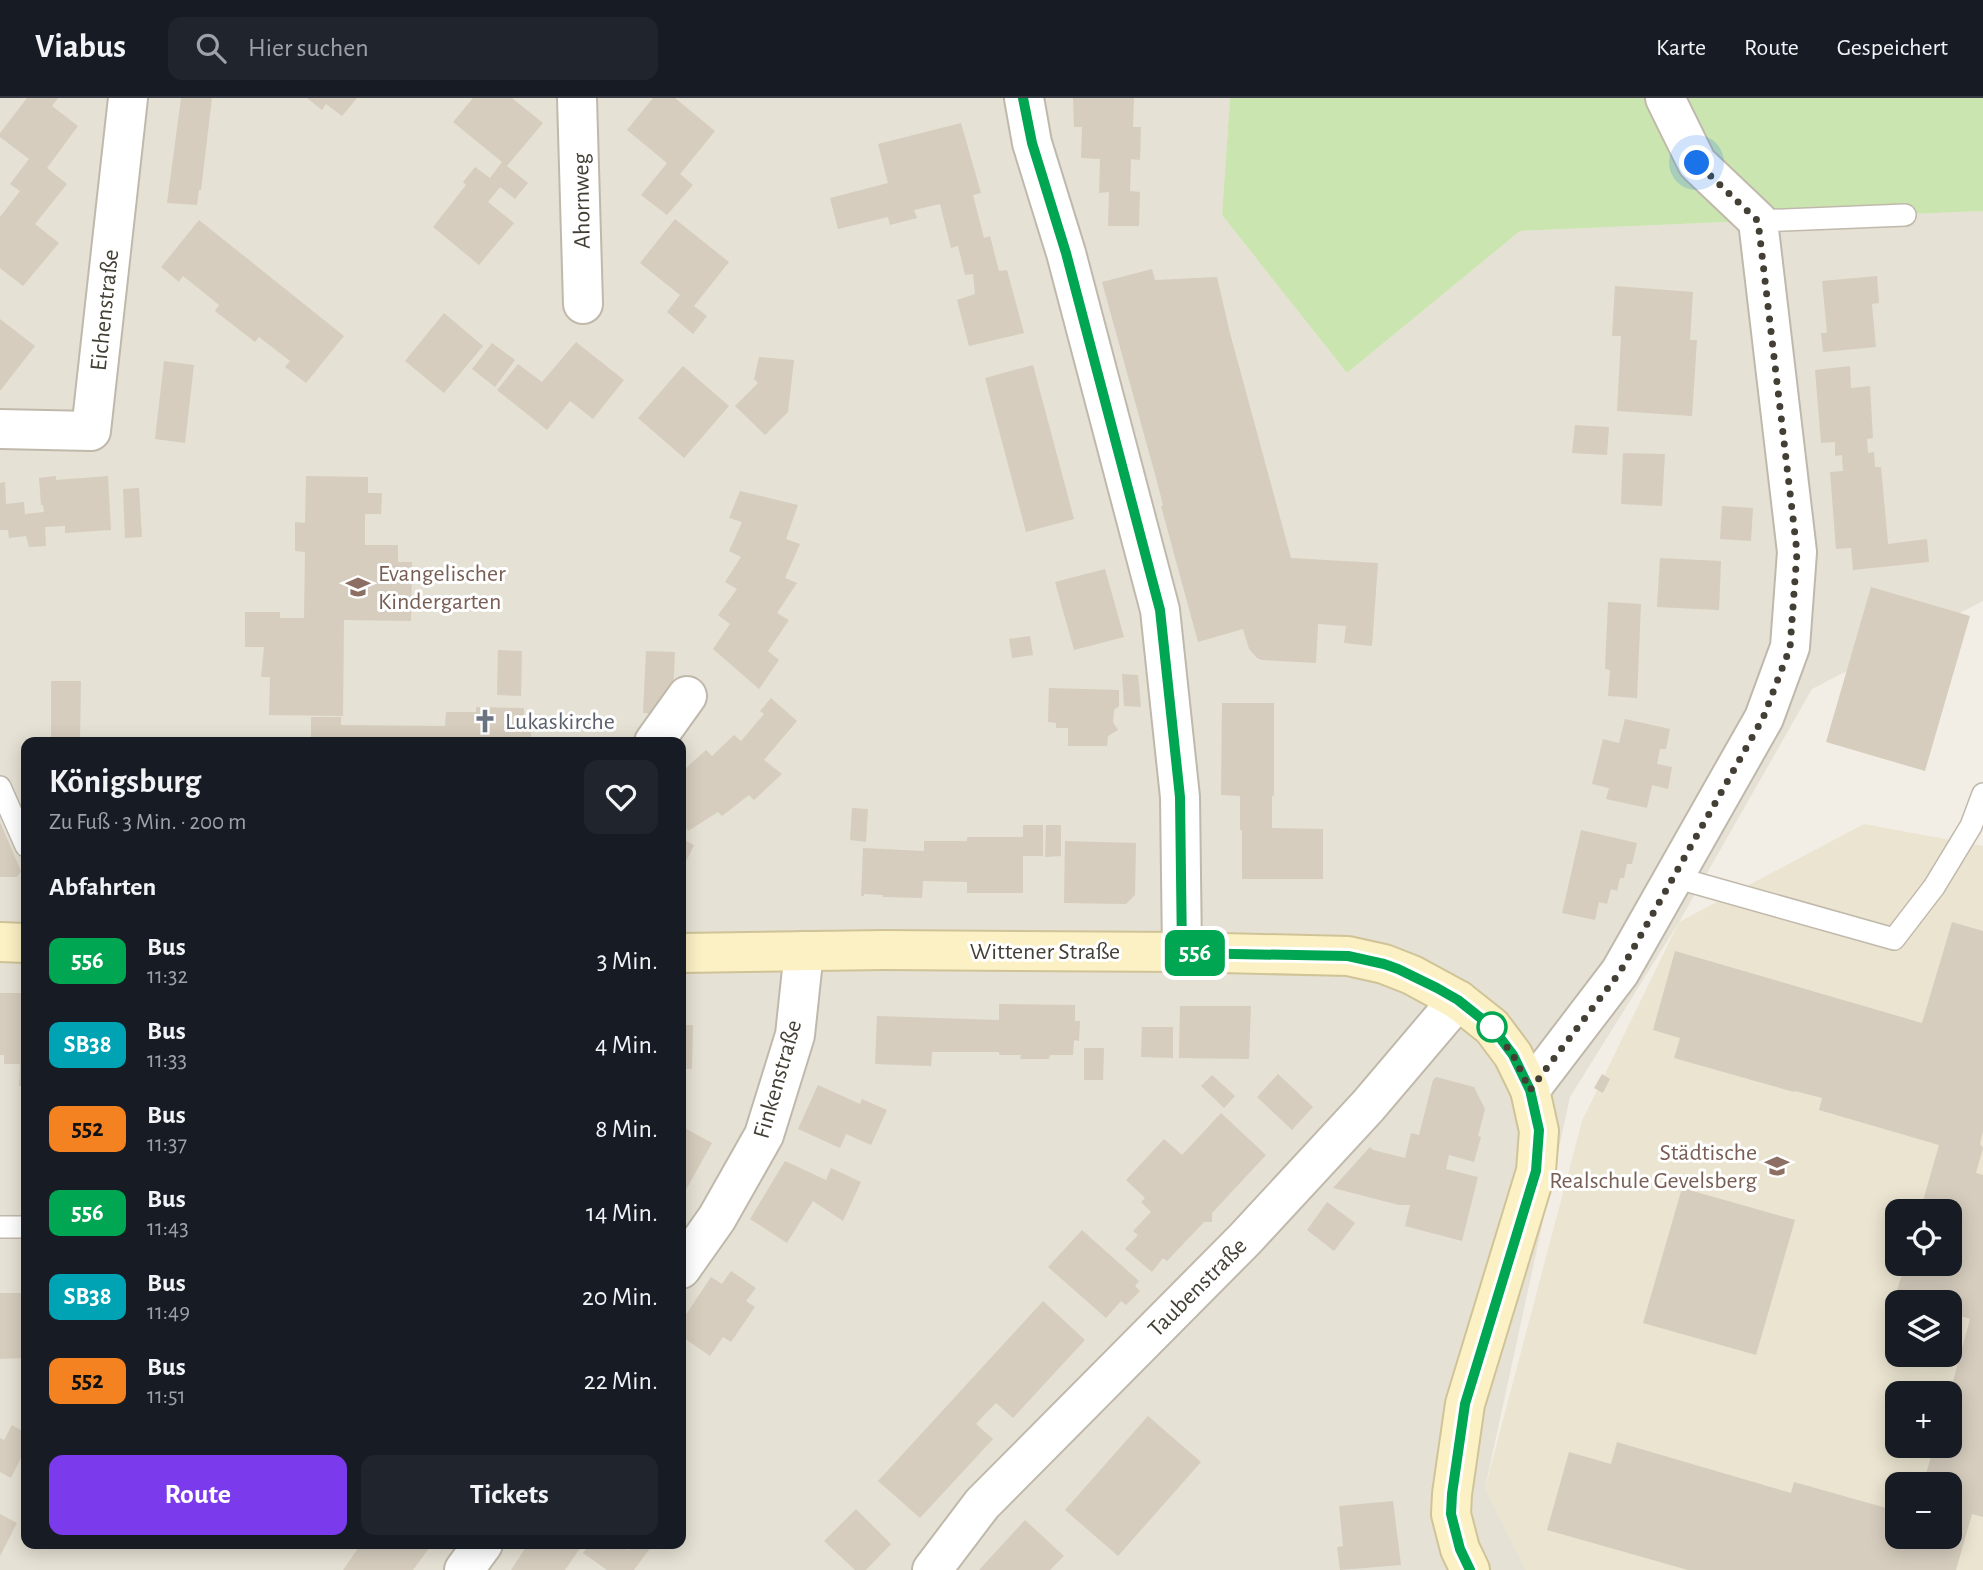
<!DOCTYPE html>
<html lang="de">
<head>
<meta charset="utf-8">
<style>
  body { margin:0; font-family:"Alegreya Sans",sans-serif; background:#20242c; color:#f1f3f6; height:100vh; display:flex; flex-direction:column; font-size:26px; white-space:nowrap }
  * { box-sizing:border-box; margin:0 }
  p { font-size:23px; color:#9ea1a6 }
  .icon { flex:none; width:38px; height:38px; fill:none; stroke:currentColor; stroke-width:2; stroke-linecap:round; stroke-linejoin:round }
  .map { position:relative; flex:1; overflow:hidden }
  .details { position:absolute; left:21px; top:639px; width:665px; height:812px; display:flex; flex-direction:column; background:#171b24; border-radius:14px; box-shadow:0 4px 18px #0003 }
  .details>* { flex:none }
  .badge { padding:0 14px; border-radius:10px; font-size:24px; line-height:46px }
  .buttons { position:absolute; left:1885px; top:1101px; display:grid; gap:14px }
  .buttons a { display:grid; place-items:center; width:77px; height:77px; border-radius:14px; background:#171b24; box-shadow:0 4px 18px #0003; font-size:35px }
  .you { position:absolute; width:35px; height:35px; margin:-18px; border:5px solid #fff; border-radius:50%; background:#1a73e8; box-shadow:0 0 0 10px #1a73e833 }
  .map>.badge { position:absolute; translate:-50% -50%; box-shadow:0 0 0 4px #fff }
  h2 { padding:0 28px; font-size:26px; line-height:63px }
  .round { display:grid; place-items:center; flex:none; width:74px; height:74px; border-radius:14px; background:#20242c }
  .overview { display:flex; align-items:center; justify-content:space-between; height:119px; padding:0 28px }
  h1 { font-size:33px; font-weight:700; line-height:52px }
  .primary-button { display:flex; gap:14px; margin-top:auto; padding:14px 28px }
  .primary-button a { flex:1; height:80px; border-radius:14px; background:#7c3aed; color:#fff; font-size:28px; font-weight:700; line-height:80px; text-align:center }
  .primary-button a+a { background:#20242c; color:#f1f3f6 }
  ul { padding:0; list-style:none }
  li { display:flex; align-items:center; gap:21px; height:84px; padding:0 28px }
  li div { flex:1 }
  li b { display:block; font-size:26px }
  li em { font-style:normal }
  li .badge { min-width:77px; font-weight:700; text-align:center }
  header { display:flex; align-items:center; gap:42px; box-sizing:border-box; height:98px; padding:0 35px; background:#171b24; border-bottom:2px solid #363941 }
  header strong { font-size:33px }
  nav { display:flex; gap:38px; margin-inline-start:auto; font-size:24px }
  .search { width:490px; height:63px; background:#20242c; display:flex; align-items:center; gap:18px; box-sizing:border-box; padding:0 24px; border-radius:14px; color:#9ea1a6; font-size:26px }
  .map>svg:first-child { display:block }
  .residential { fill:#e5e1d4; fill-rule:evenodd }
  .education { fill:#eae4d0; fill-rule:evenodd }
  .green { fill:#cbe5b0 }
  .building { fill:#d6cdbe }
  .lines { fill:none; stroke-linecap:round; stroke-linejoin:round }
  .lane-casing { stroke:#c0b9ab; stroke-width:24 }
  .street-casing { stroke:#c0b9ab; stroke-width:42 }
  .secondary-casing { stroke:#d0c397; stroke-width:42 }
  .lane { stroke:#fff; stroke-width:21 }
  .street { stroke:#fff; stroke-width:38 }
  .secondary { stroke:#fcf1c5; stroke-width:38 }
  .line-casing { stroke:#fff; stroke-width:16 }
  .line { stroke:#00a651; stroke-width:10 }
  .walk { stroke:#443f35; stroke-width:7; stroke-dasharray:0 12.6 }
  .stop-dot { fill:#fff; stroke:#00a651; stroke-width:3.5 }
  .labels { text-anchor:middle; stroke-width:6; stroke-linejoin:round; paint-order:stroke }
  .street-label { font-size:24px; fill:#443f35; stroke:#fff }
  .education-label { font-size:24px; fill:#785e54; stroke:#fff; text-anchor:start }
  .worship-label { font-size:24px; fill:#5b616d; stroke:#fff; text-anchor:start }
</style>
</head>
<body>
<header>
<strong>Viabus</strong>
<div class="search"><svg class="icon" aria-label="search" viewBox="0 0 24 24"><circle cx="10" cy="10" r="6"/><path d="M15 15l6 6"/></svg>Hier suchen</div>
<nav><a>Karte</a><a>Route</a><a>Gespeichert</a></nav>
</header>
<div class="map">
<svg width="1983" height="1472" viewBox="0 0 1983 1472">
  <rect width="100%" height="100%" fill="#f2eee5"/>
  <!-- residential -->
  <path class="residential" d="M0,0h1230l-8,117 125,158 173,-142 463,-20v390l-171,88 -133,233 -109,175 -85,391 41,82h-1526zM26,644h655v802h-655z"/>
  <!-- education -->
  <path class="education" d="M1864,726l119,22v724h-457l-41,-82 97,-367 97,-199zM1897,1113h53v53h-53zM1897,1204h53v52h-53zM1897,1295h53v53h-53zM1897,1386h53v52h-53z"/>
  <!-- green -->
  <polygon class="green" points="1230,0 1983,0 1983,113 1520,133 1347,275 1222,117"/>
  <!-- building -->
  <g class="building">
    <polygon points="27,0 58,0 52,8 78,28 47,70 67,86 35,126 59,145 23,188 0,170 0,119 20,93 10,86 29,61 0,39 0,35"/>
    <polygon points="181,0 212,0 201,92 199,92 197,107 167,105"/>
    <polygon points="307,0 357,0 342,18 326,6 322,12"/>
    <polygon points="473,0 512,0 543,25 507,68 528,85 515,101 500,89 488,104 514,125 479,167 433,129 466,87 463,84 475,69 490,80 502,64 453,24"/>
    <polygon points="653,0 675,0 715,33 680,76 693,87 667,117 641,97 667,65 627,32"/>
    <polygon points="1073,0 1134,0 1133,29 1141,29 1140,62 1131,61 1130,93 1140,94 1139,128 1108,128 1109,94 1099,95 1100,61 1081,60 1082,29 1074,29"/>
    <polygon points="961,25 981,95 973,97 984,140 990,138 999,173 1007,172 1024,235 969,248 957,202 975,196 973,176 965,177 958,148 951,150 940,106 914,112 917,120 890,127 888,119 838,131 830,100 888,85 878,46"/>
    <polygon points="675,121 729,164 694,208 707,218 693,236 667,214 680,197 640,165"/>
    <polygon points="199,122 344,238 306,285 285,269 290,263 259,239 255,244 215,213 219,207 198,190 183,178 179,184 161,169"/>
    <polygon points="1152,171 1155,182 1217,179 1230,235 1291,460 1378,465 1372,548 1344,545 1346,528 1318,526 1316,565 1262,562 1257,560 1249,551 1243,531 1198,544 1161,408 1163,407 1156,380 1102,184"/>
    <polygon points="1877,178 1879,205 1872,206 1876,249 1823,254 1821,235 1827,235 1822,183"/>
    <polygon points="1615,188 1693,194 1690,242 1697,242 1692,318 1617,313 1621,238 1612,238"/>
    <polygon points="444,215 483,248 444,295 405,263"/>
    <polygon points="0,221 35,248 0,293"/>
    <polygon points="576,244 624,282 593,321 570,303 547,332 497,292 518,266 542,284"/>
    <polygon points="492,245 515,262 495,289 472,271"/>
    <polygon points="759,259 794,262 788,314 765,337 735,308 758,285 754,281"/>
    <polygon points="164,263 194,267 185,345 155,341"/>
    <polygon points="1033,267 1074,421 1026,434 985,280"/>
    <polygon points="683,268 729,308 684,360 638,320"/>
    <polygon points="1850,268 1851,290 1870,288 1873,340 1867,341 1868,355 1874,354 1875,369 1881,369 1888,446 1927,441 1929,464 1853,472 1851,450 1836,451 1830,374 1843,373 1842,357 1835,358 1835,344 1821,345 1815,272"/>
    <polygon points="1575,327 1609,329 1607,357 1572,355"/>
    <polygon points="1623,355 1665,356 1662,408 1621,406"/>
    <polygon points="56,378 56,382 108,378 111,432 65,435 65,428 45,429 46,448 29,449 26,438 9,440 8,432 0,432 0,385 5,384 6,406 24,404 25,416 44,414 43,407 41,407 39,380"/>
    <polygon points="306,378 368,379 368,395 382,395 381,416 365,416 365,447 398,447 398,464 412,464 411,523 344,522 343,618 269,617 270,579 261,579 264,549 245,549 245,514 280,514 280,520 304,520 305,454 295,453 295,424 305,425"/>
    <polygon points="139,390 142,439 125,440 123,391"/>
    <polygon points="740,393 798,407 786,441 800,446 785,480 797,485 777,515 789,522 768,553 779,562 759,591 713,551 730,526 718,517 737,491 725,484 741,459 729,453 742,424 729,420"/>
    <polygon points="1722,408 1753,410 1751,443 1720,441"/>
    <polygon points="1660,460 1721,463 1719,512 1657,509"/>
    <polygon points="1105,471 1124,539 1074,552 1055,484"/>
    <polygon points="1871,489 1970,518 1925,673 1826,644"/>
    <polygon points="1608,504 1641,506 1637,600 1608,598 1610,572 1605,571"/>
    <polygon points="1030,538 1033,557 1012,560 1009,541"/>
    <polygon points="498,552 522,553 521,598 497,597"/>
    <polygon points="646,553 675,554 672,617 643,615"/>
    <polygon points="1122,576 1138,577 1141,609 1124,608"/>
    <polygon points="51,583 81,583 80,644 51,644"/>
    <polygon points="1049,590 1119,592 1119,608 1114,612 1113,624 1118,632 1108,638 1107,648 1068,648 1068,630 1056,630 1056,625 1048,624"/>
    <polygon points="771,600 797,623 764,662 782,676 754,702 749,697 722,718 718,714 688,733 681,722 681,666 685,671 706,652 712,658 734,637 741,643 764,616 760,613"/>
    <polygon points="1222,605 1274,605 1274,698 1272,698 1272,730 1323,731 1323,781 1242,781 1242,732 1240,732 1240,698 1221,697"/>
    <polygon points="476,609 524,610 524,631 531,631 531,644 311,644 311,619 341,619 341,627 445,628 446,614 476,614"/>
    <polygon points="1625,621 1670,631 1666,651 1660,651 1657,666 1672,669 1668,691 1652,687 1647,710 1606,701 1609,690 1592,686 1603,641 1619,645"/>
    <polygon points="852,710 868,711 866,744 850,742"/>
    <polygon points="0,724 21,773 17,779 0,779"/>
    <polygon points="1023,727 1043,727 1043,758 1023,758 1023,795 967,795 967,784 923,783 922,800 883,799 883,797 864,796 864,798 861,798 863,750 924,753 924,743 967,743 967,739 1023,739"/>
    <polygon points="1046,727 1061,727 1061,758 1045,759"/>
    <polygon points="1581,732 1637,745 1632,766 1627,766 1624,780 1620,780 1617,793 1611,791 1607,806 1599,804 1595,822 1562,815"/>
    <polygon points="681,740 694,747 681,774"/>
    <polygon points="1065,743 1136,745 1135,797 1126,806 1064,805"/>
    <polygon points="1952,824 1983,833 1983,1033 1980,1046 1983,1050 1976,1075 1983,1077 1983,1419 1972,1416 1956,1472 1688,1472 1547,1432 1569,1354 1611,1366 1617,1344 1791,1395 1794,1384 1897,1413 1897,1438 1950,1438 1950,1386 1923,1386 1934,1348 1950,1348 1950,1294 1970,1221 1950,1215 1950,1204 1910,1204 1892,1199 1893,1196 1896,1196 1905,1166 1950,1166 1950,1113 1920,1113 1939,1047 1819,1012 1822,1000 1795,993 1794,994 1674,960 1680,940 1653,932 1675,853 1922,925"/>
    <polygon points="0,895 26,895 26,988 19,988 20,966 4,966 4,957 0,957"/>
    <polygon points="999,906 1075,907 1075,923 1080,923 1079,943 1074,942 1073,957 1050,957 1049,961 1020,961 1021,957 999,957 999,954 932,954 931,968 875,966 877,918 999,922"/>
    <polygon points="1180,908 1251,908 1249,961 1179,960"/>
    <polygon points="681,927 693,927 692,971 681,971"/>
    <polygon points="1142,929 1173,929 1173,960 1141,959"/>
    <polygon points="1084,950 1104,950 1103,982 1084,982"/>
    <polygon points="1278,976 1313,1009 1292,1032 1257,999"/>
    <polygon points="1602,976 1610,981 1603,995 1594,990"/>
    <polygon points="1212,977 1235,998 1224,1010 1201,988"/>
    <polygon points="1436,979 1474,989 1485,1011 1478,1038 1481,1039 1474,1064 1449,1057 1446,1071 1478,1079 1462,1143 1405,1128 1410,1107 1399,1107 1333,1090 1370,1049 1373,1052 1405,1060 1411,1035 1419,1037 1433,982"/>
    <polygon points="818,987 860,1006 862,1001 887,1012 871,1047 846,1036 840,1050 798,1031"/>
    <polygon points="1221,1015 1266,1057 1212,1115 1212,1124 1204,1124 1167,1163 1163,1160 1152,1174 1125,1151 1138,1137 1133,1133 1151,1114 1141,1104 1145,1100 1126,1082 1164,1041 1182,1057"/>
    <polygon points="683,1029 712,1045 683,1097 681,1096 681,1033"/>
    <polygon points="785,1063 826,1082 831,1070 861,1084 843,1123 813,1103 787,1145 750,1121"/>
    <polygon points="1682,1090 1795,1122 1756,1257 1643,1225"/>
    <polygon points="1327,1104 1355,1125 1334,1153 1307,1132"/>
    <polygon points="1082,1132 1139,1183 1135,1188 1140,1193 1126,1207 1121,1203 1106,1220 1048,1169"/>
    <polygon points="731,1173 756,1190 746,1203 755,1209 731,1244 723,1239 710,1258 681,1238 681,1224 711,1179 722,1186"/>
    <polygon points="0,1195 26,1195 26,1260 0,1261"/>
    <polygon points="1043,1203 1085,1242 1013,1320 996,1305 985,1316 976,1326 993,1341 920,1420 878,1383"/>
    <polygon points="1148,1318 1201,1364 1118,1458 1065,1412"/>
    <polygon points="12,1327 26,1335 26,1357 23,1356 11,1380 0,1374 0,1340 4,1342"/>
    <polygon points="1393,1403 1401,1467 1340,1472 1337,1449 1343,1448 1339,1408"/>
    <polygon points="856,1411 891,1446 866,1472 855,1472 824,1443"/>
    <polygon points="0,1416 17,1425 0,1458"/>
    <polygon points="1025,1422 1064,1458 1050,1472 979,1472"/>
    <polygon points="361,1446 432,1446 413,1472 343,1472"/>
    <polygon points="528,1446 583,1446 565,1472 511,1472"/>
    <polygon points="590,1446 619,1446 628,1452 633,1446 653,1446 634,1472 607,1472 583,1455"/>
  </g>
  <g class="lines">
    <!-- lane casing -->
    <g class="lane-casing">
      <g id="lane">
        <polyline points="1758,123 1905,117"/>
        <polyline points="0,689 26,748"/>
        <polyline points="1674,779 1894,841 1934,789 1971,728 1983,696"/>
        <polyline points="0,1129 26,1129"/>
      </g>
    </g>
    <!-- street casing -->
    <g class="street-casing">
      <g id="street">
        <polyline points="577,0 583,206"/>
        <polyline points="1024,0 1032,45 1066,155 1160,512 1180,699 1182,854"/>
        <polyline points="0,331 91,333 128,0"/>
        <polyline points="654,644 687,598"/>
        <polyline points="1530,992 1620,874 1764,620 1790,549 1797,454 1758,123 1697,65 1665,0"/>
        <polyline points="681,1171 717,1120 764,1037 795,937 804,853"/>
        <polyline points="464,1472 483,1446"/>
        <polyline points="932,1472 982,1406 1245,1141 1368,1008 1458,902"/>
      </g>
    </g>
    <!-- secondary casing -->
    <g class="secondary-casing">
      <g id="secondary">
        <polyline points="0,844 26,845"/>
        <polyline points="681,855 884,852 1182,854 1348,858 1384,866 1412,877 1458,902 1492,929 1513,957 1530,992 1539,1033 1536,1073 1465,1306 1452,1396 1451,1416 1460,1451 1470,1472"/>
      </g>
    </g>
    <!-- lane -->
    <use href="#lane" class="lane"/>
    <!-- street -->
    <use href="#street" class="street"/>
    <!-- secondary -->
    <use href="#secondary" class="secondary"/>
  </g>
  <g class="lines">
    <!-- line casing -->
    <g class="line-casing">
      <polyline id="line" points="1023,0 1032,45 1066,155 1160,512 1180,699 1182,855 1348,858 1384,866 1398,871 1437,890 1458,902 1492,929 1513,957 1530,992 1539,1032 1536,1073 1465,1306 1452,1396 1451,1416 1460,1451 1470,1472"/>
    </g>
    <!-- line -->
    <use href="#line" class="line"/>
    <!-- walk -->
    <polyline class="walk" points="1492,929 1513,957 1530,992 1620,874 1763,620 1790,550 1797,454 1758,123 1697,65"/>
  </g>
  <!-- icons -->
  <defs>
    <g id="school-bare" transform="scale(1.89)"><path d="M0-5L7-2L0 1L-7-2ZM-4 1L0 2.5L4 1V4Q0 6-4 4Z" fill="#8d6e63" stroke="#fff" stroke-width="2.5" paint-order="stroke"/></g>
    <g id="church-bare" transform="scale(1.89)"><path d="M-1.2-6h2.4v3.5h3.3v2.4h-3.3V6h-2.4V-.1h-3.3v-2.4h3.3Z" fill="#6b7280" stroke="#fff" stroke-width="2.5" paint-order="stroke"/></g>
  </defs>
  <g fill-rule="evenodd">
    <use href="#school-bare" x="358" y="489"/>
    <use href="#church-bare" x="485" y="623"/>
    <use href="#school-bare" x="1777" y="1068"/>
  </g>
  <!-- markers -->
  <circle class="stop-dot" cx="1492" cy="929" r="14"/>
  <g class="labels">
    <!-- street labels -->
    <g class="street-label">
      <text transform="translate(581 103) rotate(-91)" y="8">Ahornweg</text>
      <text transform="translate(104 212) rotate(-84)" y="8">Eichenstraße</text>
      <text x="1045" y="861">Wittener Straße</text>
      <text transform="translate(777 981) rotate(-74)" y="8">Finkenstraße</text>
      <text transform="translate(1197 1189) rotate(-45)" y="8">Taubenstraße</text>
    </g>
    <!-- education labels -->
    <g class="education-label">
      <text x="378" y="483">Evangelischer<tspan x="378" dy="28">Kindergarten</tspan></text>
      <text x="1757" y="1062" text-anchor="end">Städtische<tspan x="1757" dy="28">Realschule Gevelsberg</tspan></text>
    </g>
    <!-- worship labels -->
    <g class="worship-label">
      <text x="505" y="631">Lukaskirche</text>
    </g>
  </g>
</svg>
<div class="buttons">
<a><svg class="icon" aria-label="locate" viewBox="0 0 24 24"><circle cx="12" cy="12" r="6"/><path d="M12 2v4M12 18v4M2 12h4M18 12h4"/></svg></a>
<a><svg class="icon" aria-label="layers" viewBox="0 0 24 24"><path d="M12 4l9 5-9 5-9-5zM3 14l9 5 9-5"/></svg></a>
<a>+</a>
<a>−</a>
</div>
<div class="you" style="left:1697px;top:65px"></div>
<b class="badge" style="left:1195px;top:855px;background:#00a651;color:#fff">556</b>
<section class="details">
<div class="overview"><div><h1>Königsburg</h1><p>Zu Fuß · 3 Min. · 200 m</p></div><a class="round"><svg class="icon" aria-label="heart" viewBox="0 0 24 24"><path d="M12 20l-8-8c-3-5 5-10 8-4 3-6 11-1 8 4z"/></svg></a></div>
<h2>Abfahrten</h2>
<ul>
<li><span class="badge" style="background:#00a651;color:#fff">556</span><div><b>Bus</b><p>11:32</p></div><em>3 Min.</em></li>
<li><span class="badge" style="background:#00a3b4;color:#fff">SB38</span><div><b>Bus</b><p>11:33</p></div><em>4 Min.</em></li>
<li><span class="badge" style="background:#f58220;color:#111">552</span><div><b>Bus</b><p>11:37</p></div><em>8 Min.</em></li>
<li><span class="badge" style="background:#00a651;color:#fff">556</span><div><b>Bus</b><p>11:43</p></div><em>14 Min.</em></li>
<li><span class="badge" style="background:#00a3b4;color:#fff">SB38</span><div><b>Bus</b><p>11:49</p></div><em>20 Min.</em></li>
<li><span class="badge" style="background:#f58220;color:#111">552</span><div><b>Bus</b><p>11:51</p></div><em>22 Min.</em></li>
</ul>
<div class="primary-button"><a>Route</a><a>Tickets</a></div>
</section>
</div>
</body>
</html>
